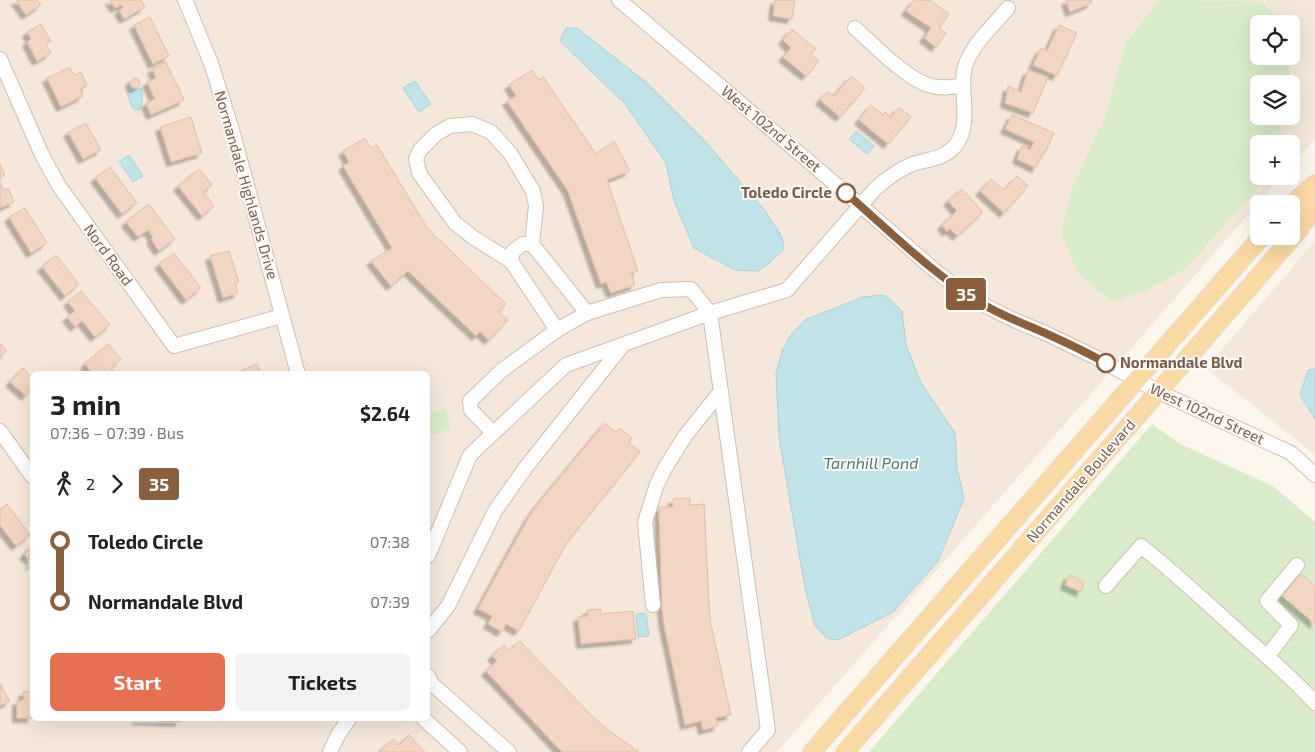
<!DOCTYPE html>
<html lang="en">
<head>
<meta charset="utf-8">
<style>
  body { margin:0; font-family:"Exo 2",sans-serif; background:#f2f2f2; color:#202124; height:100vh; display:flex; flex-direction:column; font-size:19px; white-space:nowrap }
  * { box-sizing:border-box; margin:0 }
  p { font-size:16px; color:#757577 }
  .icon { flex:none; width:28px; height:28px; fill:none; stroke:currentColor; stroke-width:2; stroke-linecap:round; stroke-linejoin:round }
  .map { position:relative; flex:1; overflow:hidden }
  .drawer { position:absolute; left:30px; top:371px; width:400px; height:350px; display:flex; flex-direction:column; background:#fff; border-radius:8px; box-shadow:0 5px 20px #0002 }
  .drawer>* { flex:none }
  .badge { padding:0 10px; border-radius:4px; font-size:18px; line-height:32px }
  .fabs { position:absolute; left:1250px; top:15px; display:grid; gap:10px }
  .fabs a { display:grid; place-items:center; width:50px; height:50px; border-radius:8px; background:#fff; box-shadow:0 5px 20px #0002; font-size:25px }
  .map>.badge { position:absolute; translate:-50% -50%; box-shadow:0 0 0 2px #fff }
  .legs { display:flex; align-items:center; gap:8px; height:55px; padding:0 20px; font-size:16px }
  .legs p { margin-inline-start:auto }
  .overview { display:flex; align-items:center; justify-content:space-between; height:85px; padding:0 20px }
  h1 { font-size:28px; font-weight:700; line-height:38px }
  .primary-button { display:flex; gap:10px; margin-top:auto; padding:10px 20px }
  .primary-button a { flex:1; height:58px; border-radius:8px; background:#e76f51; color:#fff; font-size:20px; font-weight:700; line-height:58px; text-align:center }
  .primary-button a+a { background:#f2f2f2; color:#202124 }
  ul { padding:0 20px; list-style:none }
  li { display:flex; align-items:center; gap:18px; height:60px; font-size:19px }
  li i { display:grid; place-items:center; width:8px; height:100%; margin:0 6px; background:currentColor }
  li i::after { content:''; width:12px; height:12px; margin:-6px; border:4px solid; border-radius:50%; background:#fff }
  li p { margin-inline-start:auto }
  li:first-child i { background:linear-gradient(#0000 50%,currentColor 0) }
  li:last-child i { background:linear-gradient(currentColor 50%,#0000 0) }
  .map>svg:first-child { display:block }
  .residential { fill:#f5e8da; fill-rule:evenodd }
  .green { fill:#d8ecc9 }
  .water { fill:#bfe3e8; stroke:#a5d3da }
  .building { fill:#f3d5c3; stroke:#e6bba3; filter:url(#shadow) }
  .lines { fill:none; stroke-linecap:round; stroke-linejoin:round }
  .minor-casing { stroke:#d1beb0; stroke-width:16 }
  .major-casing { stroke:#dad1cd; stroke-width:19 }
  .minor { stroke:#fff; stroke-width:14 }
  .major { stroke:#fbd9a5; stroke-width:18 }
  .line-1-casing { stroke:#fff; stroke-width:11 }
  .line-1 { stroke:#8b5e3c; stroke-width:8 }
  .stop-1-dot { fill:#fff; stroke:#8b5e3c; stroke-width:2.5 }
  .labels { text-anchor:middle; stroke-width:4; stroke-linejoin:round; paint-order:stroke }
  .street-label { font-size:15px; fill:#7a5c4d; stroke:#fffaf3 }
  .stop-label { font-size:15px; font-weight:bold; fill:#7a5c4d; stroke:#fffaf3; text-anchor:end }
  .water-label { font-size:16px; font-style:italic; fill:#437c86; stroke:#fffaf3 }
</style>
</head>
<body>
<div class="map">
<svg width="1315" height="752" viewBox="0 0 1315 752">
  <defs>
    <filter id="shadow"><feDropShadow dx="-4.5" dy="4.5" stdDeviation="1" flood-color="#0004"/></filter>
  </defs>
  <rect width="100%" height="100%" fill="#fdf6ec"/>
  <!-- residential -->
  <g class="residential">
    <path d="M0,0h1315v139l-24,27v-22h-32v32h23l-505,576h-777zM1259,24h32v32h-32zM1259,84h32v32h-32zM32,374h396v345h-396z"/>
    <polygon points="1315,241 1315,455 1206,368"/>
  </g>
  <!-- green -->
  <g class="green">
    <polygon points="1160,0 1260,1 1286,24 1259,24 1259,56 1291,56 1291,28 1295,32 1288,82 1288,84 1259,84 1259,116 1283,116 1278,144 1259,144 1259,176 1269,176 1184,270 1151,288 1112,301 1079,275 1061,233 1073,186 1106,115 1126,42"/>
    <polygon points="446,409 451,429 428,436 428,414"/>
    <polygon points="1152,424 1182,445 1273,486 1315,522 1315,752 869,752"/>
  </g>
  <!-- water -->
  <g class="water">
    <polygon points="566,28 577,28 647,83 705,141 766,212 782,237 784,249 769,263 758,271 735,270 694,248 674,201 666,163 625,104 560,41"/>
    <polygon points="415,81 431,104 419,112 403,88"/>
    <path d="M138,88h3c3,6 1,17 -2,22h-4l-3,-3 -5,-15z"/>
    <polygon points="856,131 874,146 867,154 849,139"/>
    <polygon points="129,155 143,176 133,182 119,162"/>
    <polygon points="881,295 886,296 902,311 906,345 921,383 955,433 957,468 964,499 938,561 893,612 838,640 827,638 815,626 805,588 779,437 776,373 783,349 790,336 805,320 863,297"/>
    <polygon points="1315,369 1315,419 1300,395 1308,370"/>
    <polygon points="646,613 649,636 638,637 636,614"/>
  </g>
  <!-- building -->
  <g class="building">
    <polygon points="16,0 37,0 41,5 26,15"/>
    <polygon points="110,0 141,0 145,7 124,19 119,10 123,8 122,5 115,8"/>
    <polygon points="775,0 795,0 792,19 773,16"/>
    <polygon points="914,0 930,0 949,14 939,28 946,33 936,47 924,38 931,28 906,11"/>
    <polygon points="1066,0 1091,0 1092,3 1070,12"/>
    <polygon points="150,17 169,56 153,64 134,25"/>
    <polygon points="41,24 51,41 46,44 51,53 37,61 27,42 31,39 27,32"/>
    <polygon points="1059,25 1077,33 1057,76 1033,65 1041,48 1047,51"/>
    <polygon points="792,29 816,49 811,54 819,61 806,76 783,57 791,48 783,40"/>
    <polygon points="166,62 184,100 151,115 146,103 155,99 147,82 156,78 152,69"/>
    <polygon points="70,67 74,75 81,72 87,86 80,89 83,96 61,107 47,78"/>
    <polygon points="532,70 539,80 543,77 596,154 614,141 630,171 607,180 638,271 631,273 635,285 611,293 606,282 601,284 568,191 507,101 516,96 509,85"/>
    <polygon points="1028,70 1048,77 1033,113 1005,103 1008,86 1021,92"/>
    <polygon points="851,76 865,88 840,117 820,100 828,91 834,96"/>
    <circle cx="135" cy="83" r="5"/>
    <polygon points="871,105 883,115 885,112 891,117 899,107 911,117 888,144 859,120"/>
    <polygon points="1012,115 1054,133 1044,155 1042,154 1036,168 1017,159 1022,146 1030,150 1034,142 1005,129"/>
    <polygon points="191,117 202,153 171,162 160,127"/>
    <polygon points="86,123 101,150 83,159 68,132"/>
    <polygon points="365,138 371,148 377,145 428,229 506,304 499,312 508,320 489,340 480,332 476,336 408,271 391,286 371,261 392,248 343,166 349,162 343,151"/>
    <polygon points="0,164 5,175 0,177"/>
    <polygon points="110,167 137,203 122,214 95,178"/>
    <polygon points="199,169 212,185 203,192 214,206 202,216 178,186"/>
    <polygon points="1017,176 1028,186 1004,213 980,191 991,179 1004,190"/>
    <polygon points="0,183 3,190 8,188 14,202 0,208"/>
    <polygon points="962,189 983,212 957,236 950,229 947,232 942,225 957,211 948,201"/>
    <polygon points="149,204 175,239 159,251 151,239 153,237 148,230 138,237 126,222"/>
    <polygon points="25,208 47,243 31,253 9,217"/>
    <polygon points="229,251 239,282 235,283 238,293 223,298 210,256"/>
    <polygon points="174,253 201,288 186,300 159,264"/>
    <polygon points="56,255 79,284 65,296 42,267"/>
    <polygon points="81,291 110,325 95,337 82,321 75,327 67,317 75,311 68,302"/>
    <polygon points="0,343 7,351 0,357"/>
    <polygon points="108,344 121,359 111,368 116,374 93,374 85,364"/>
    <polygon points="257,364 261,374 233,374"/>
    <polygon points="23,368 32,377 32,388 26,396 10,382"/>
    <polygon points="605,423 616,432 620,428 632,438 629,443 640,452 576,531 565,546 519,631 506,624 502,632 488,624 492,616 478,609 527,520 537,505"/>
    <polygon points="690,498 690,505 704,504 710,620 731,715 716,718 718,726 703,730 701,721 685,725 664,625 662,608 659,507 673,507 673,499"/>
    <polygon points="7,504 30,535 16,546 0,525 0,509"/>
    <polygon points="32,545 32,566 30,564 32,561 24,555"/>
    <polygon points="1301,574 1315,586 1315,624 1282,596"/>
    <polygon points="1069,575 1084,582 1081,592 1065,585"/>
    <polygon points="601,609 601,614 633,611 636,639 581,644 578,617 588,616 587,610"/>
    <polygon points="520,641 589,713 603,726 639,752 562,752 558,748 486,671 497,661 492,656 504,645 509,650"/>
    <polygon points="0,684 10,701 0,706"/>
    <polygon points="23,692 32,692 32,718 17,718 17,701 24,700"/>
    <polygon points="137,719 180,719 180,722 137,720"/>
    <polygon points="409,735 425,752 382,752 381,750 393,739 399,745"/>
  </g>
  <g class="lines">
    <!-- minor casing -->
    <g class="minor-casing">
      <g id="minor">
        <polyline points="185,0 211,63 232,130 298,374"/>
        <polyline points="619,0 860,205 932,268 960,290 986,306 1014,320 1045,333 1095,357 1159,392 1291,453 1315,475"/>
        <path d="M855,28c19,17 53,53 77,58 10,3 21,1 31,-1"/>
        <polyline points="0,59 42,155 59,186 174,346 282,316"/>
        <polyline points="511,261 474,238 455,223 419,173 416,159 420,150 436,134 450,126 472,124 491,132 510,153 533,191 536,206 532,244"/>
        <polyline points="557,330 587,313"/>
        <polyline points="0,431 32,476"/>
        <path d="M493,433l-22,-23 -1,-9 31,-30 56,-41 -46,-69 2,-10 10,-7h9l55,69 74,-23 30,-1 19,24 77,-23 88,-101c11,-10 22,-18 35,-24 16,-6 33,-5 45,-19 17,-21 5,-51 9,-75 4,-23 29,-45 44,-63"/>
        <polyline points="428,556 470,455 566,365 710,313 768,730 749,752"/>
        <path d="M1106,586l35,-40c34,27 66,57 98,86 26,23 53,45 76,71"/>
        <polyline points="653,605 645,522 657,484 665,468 685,436 721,391"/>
        <polyline points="428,631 448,606 495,511 526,467 623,345"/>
        <polyline points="1267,657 1291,625 1267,601 1297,565"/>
        <polyline points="428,676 432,684 509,752"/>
        <polyline points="424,719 460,752"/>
        <polyline points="330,752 338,735 349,719"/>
      </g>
    </g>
    <!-- major casing -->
    <g class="major-casing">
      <g id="major">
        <polyline points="1291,205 1315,184"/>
        <polyline points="812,752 1262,236"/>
        <polyline points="845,752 1298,231 1315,207"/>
      </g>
    </g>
    <!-- minor -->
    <use href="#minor" class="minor"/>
    <!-- major -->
    <use href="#major" class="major"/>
  </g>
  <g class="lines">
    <!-- line-1 casing -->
    <g class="line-1-casing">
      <path id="line-1" d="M846,193c45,39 88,83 140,113 19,11 39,18 59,27 20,9 41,19 61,30"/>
    </g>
    <!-- line-1 -->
    <use href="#line-1" class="line-1"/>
  </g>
  <!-- markers -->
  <g class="stop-1-dot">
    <circle cx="846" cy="193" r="9"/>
    <circle cx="1106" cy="363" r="9"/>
  </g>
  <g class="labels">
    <!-- street labels -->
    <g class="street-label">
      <text transform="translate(771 129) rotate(40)" y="5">West 102nd Street</text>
      <text transform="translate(246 185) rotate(74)" y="5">Normandale Highlands Drive</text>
      <text transform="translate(108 255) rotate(54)" y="5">Nord Road</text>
      <text transform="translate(1207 414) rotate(25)" y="5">West 102nd Street</text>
      <text transform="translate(1081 481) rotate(-49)" y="5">Normandale Boulevard</text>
    </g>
    <!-- stop labels -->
    <g class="stop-label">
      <text x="832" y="198">Toledo Circle</text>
      <text x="1120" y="368" text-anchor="start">Normandale Blvd</text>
    </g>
    <!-- water labels -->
    <g class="water-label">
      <text x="871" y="469">Tarnhill Pond</text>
    </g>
  </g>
</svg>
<div class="fabs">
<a><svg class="icon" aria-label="locate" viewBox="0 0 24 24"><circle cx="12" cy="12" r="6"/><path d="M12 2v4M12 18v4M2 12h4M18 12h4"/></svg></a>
<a><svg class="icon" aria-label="layers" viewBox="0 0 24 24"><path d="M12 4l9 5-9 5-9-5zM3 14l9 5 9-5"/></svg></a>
<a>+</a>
<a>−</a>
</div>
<b class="badge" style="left:966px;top:294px;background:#8b5e3c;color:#fff">35</b>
<section class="drawer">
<div class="overview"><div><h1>3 min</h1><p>07:36 – 07:39 · Bus</p></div><b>$2.64</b></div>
<div class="legs"><svg class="icon" aria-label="walk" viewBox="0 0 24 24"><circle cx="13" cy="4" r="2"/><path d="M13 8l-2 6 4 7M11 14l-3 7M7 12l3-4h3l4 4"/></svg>2<svg class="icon" aria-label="forward" viewBox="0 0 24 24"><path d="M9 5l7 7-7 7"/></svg><b class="badge" style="background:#8b5e3c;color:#fff">35</b></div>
<ul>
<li><i style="color:#8b5e3c"></i><b>Toledo Circle</b><p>07:38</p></li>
<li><i style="color:#8b5e3c"></i><b>Normandale Blvd</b><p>07:39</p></li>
</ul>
<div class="primary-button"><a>Start</a><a>Tickets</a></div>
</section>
</div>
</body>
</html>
